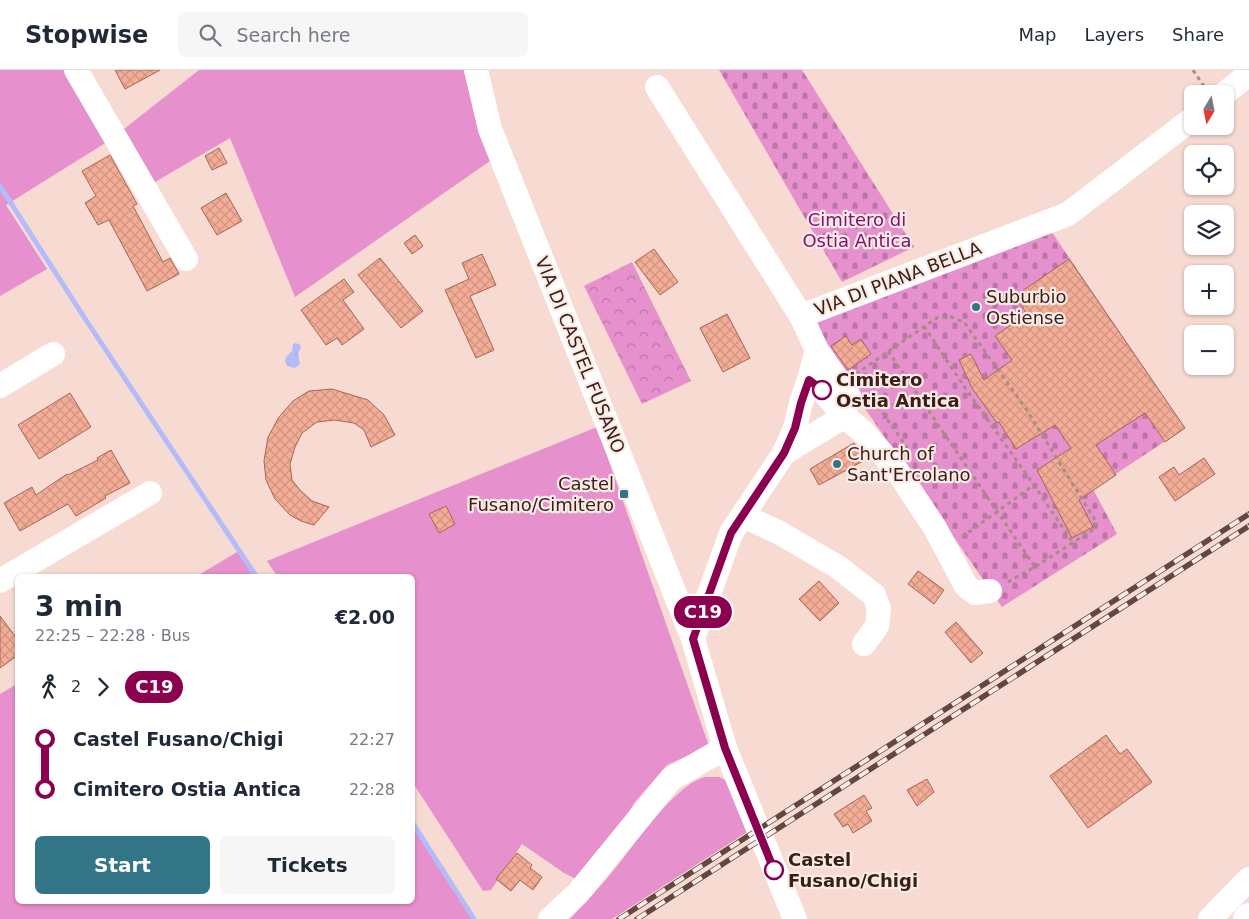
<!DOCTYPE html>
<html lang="en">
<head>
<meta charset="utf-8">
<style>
  body { margin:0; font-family:"DejaVu Sans",sans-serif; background:#f6f6f7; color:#1f2937; height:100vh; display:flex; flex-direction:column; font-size:19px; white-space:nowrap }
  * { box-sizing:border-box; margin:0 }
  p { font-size:16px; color:#747a83 }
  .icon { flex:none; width:28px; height:28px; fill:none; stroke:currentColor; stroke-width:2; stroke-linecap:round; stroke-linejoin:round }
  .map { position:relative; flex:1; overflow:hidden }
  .sheet { position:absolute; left:15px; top:504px; width:400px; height:330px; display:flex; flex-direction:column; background:#fff; border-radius:8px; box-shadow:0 1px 4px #0004 }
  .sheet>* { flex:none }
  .badge { padding:0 10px; border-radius:16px; font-size:18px; line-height:32px }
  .needle { width:32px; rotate:190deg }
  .controls { position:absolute; left:1184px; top:15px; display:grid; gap:10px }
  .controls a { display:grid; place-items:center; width:50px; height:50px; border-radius:8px; background:#fff; box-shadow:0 1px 4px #0004; font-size:25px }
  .map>.badge { position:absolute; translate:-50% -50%; box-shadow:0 0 0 2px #fff }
  .legs { display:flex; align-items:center; gap:8px; height:55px; padding:0 20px; font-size:16px }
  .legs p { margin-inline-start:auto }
  .headline { display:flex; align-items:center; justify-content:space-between; height:85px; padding:0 20px }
  h1 { font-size:28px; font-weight:700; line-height:38px }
  .cta { display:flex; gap:10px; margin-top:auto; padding:10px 20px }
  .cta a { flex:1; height:58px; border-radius:8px; background:#327586; color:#fff; font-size:20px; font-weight:700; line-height:58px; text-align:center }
  .cta a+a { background:#f6f6f7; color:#1f2937 }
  ul { padding:0 20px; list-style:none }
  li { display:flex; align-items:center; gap:18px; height:50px; font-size:19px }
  li i { display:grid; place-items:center; width:8px; height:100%; margin:0 6px; background:currentColor }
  li i::after { content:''; width:12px; height:12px; margin:-6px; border:4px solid; border-radius:50%; background:#fff }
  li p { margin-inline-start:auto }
  li:first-child i { background:linear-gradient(#0000 50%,currentColor 0) }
  li:last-child i { background:linear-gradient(currentColor 50%,#0000 0) }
  header { display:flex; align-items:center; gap:30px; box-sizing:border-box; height:70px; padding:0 25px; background:#fff; border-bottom:1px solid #e0e1e3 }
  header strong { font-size:24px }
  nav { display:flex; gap:28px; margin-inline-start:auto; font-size:18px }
  .search { width:350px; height:45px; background:#f6f6f7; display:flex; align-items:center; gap:12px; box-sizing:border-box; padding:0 18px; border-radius:8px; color:#747a83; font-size:19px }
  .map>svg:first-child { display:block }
  .grass { fill:#e690ce }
  .cemetery { fill:url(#cemetery-stones) }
  .park { fill:url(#park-crowns) }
  .water { fill:url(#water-ripples) }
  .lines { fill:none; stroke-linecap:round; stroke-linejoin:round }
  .stream { stroke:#b3bcf8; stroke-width:5 }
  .building { fill:url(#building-cross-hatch); stroke:#a66653 }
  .path { stroke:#a88c83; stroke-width:3; stroke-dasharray:4 4; stroke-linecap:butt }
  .minor { stroke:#fff; stroke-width:24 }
  .major { stroke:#fff; stroke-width:28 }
  .rail-casing { stroke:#63483f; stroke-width:5.5 }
  .rail { stroke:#faebe6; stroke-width:4; stroke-dasharray:11; stroke-linecap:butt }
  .line-1-casing { stroke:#fff; stroke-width:11 }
  .line-1 { stroke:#8b004f; stroke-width:8 }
  .poi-dot { fill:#327586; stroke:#faebe6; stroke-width:2 }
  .stop-1-dot { fill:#fff; stroke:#8b004f; stroke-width:2.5 }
  .labels { text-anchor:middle; stroke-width:4.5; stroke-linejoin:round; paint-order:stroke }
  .park-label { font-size:18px; fill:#83116d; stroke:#faebe6 }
  .street-label { font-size:18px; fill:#391f16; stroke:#faebe6 }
  .poi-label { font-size:18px; fill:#391f16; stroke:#faebe6; text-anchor:start }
  .stop-label { font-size:18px; font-weight:bold; fill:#391f16; stroke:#faebe6; text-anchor:start }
</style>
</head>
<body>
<header>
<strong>Stopwise</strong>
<div class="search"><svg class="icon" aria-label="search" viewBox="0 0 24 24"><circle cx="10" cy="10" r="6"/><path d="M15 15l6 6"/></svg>Search here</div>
<nav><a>Map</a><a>Layers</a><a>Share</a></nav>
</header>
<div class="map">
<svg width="1249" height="849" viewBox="0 0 1249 849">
  <defs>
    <pattern id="cemetery-stones" width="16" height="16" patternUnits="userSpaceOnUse" patternTransform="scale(1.25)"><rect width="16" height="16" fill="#e690ce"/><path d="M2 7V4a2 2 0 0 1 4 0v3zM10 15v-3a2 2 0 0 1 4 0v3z" fill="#bb75a6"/></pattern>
    <pattern id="park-crowns" width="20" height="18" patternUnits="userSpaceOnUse" patternTransform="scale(1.25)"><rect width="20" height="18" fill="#e690ce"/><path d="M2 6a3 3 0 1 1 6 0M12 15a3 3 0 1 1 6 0" fill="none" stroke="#bb75a6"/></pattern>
    <pattern id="water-ripples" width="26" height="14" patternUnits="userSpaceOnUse" patternTransform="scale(1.25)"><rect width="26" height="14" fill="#b3bcf8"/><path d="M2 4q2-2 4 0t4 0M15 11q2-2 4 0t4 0" fill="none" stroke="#9ba1d4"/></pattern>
    <pattern id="building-cross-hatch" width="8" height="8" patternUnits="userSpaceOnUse" patternTransform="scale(1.25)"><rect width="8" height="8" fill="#f3ad97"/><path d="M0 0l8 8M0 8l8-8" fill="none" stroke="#d19481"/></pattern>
  </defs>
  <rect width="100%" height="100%" fill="#f7dad1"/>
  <!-- grass -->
  <g class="grass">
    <polygon points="0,0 76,0 115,66 199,0 476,0 500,84 295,227 230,68 145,118 115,67 6,135 47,199 0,226"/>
    <polygon points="597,357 709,676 667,695 635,732 604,781 580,811 564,803 522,774 491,820 483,821 413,713 412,506 277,506 267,491"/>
    <polygon points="239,481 255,506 197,506"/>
    <polygon points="17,614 18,831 412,831 413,753 474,849 0,849 0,624"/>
    <path d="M705,707h14l13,6 23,44 -143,92h-42c15,-16 30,-32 44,-49 21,-25 60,-85 91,-93z"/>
  </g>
  <!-- cemetery -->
  <g class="cemetery">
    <polygon points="719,0 802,0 914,177 842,212"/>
    <polygon points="1049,158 1185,358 1093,419 1117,464 1002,537 801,246"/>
  </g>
  <!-- park -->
  <polygon class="park" points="632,192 691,311 642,334 584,216"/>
  <!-- water -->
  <path class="water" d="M295,273l4,1 2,3 -3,7 2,10 -5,4c-13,-2 -12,-10 -3,-17l1,-7z"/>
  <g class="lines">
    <!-- stream -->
    <g class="stream">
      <polyline points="0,116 80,241 256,506"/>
      <polyline points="412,752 474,849"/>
    </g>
  </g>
  <!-- building -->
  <g class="building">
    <polygon points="115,0 160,0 125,19"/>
    <polygon points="219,78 227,93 212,100 205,86"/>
    <polygon points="110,85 137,134 133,136 163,192 170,188 179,204 147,221 109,150 98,155 85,133 96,126 82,101"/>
    <polygon points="226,123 242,151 217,165 201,138"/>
    <polygon points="415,165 423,176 412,184 404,173"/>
    <polygon points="654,179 678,212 660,225 635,192"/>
    <polygon points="482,184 496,215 470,226 494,280 476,288 445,220 469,209 462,193"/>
    <polygon points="380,188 423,241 401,258 358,205"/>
    <polygon points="1069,189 1185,358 1165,372 1145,343 1096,375 1116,405 1079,430 1093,457 1072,468 1037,400 1071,378 1055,355 1016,379 999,352 997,353 972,318 959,290 971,284 984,310 1012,290 995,266 1027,244 1015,226"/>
    <polygon points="344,209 354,222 343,230 364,259 342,275 337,268 326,275 301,240"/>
    <polygon points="727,244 750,288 723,302 700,258"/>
    <polygon points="846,266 852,275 861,269 871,284 848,300 831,276"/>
    <polygon points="332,319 368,330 384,345 395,365 371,377 364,360 354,353 335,350 317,352 302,363 295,377 290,394 292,410 300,420 312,431 329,437 314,455 301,451 290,445 275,429 266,410 264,391 268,367 279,347 293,331 309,321"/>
    <polygon points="70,323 91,357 39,389 18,355"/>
    <polygon points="854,373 865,390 819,415 810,399"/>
    <polygon points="111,380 130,413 105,426 106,428 76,446 68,434 20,461 4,433 32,417 36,425 67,404 68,405 98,390 97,388"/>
    <polygon points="1204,388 1215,404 1175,431 1159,407 1174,397 1179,405"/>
    <polygon points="446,436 455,454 439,463 429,444"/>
    <polygon points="918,501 944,520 934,534 908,514"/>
    <polygon points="819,511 839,533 820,551 799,529"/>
    <polygon points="0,546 18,570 18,585 0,598"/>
    <polygon points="956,552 983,583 971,593 945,562"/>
    <polygon points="1106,665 1120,684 1127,679 1152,712 1088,758 1050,706"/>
    <polygon points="927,709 934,722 917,736 907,720"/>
    <polygon points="864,725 872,738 866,741 872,751 853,763 848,754 843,757 834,744"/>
    <polygon points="517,783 532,795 530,798 542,807 533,820 520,810 511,821 496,809"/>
  </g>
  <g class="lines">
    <!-- path -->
    <g class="path">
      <polyline points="1193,0 1205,18"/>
      <polyline points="924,256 965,318 1034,415"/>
      <polyline points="888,281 1035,497"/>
      <polyline points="856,304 938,247 951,247 964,252 1026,339 1097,453 1096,457 1091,461 1035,497 1006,513"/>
      <polyline points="869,323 910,382"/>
      <polyline points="962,467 1034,415 1073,473"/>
    </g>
    <!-- minor -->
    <g class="minor">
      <polyline points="76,0 186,189"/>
      <polyline points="476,0 490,59 693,569 725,678 795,849"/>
      <polyline points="657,17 801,246"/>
      <polyline points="1224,24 1249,4"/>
      <polyline points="809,310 822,320 843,345 863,362 896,399 935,458 966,516 975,523 990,521"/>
      <polyline points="0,316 53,284"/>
      <polyline points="784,383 837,351 843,345 849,326 817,280 801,246 1068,144 1192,49"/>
      <polyline points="743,446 778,462 838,497 874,525 879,539 877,556 864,574"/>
      <polyline points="0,511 150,423"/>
      <polyline points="693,569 731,463 784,383 795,358 801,333 809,310 817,280"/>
      <polyline points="550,849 578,823 671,709 725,678"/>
      <polyline points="1210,849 1249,809"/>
    </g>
    <!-- major -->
    <polyline class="major" points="1247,849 1249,847"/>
    <!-- rail casing -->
    <g class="rail-casing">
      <g id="rail">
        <polyline points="619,849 1249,444"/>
        <polyline points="637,849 1249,456"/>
      </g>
    </g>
    <!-- rail -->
    <use href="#rail" class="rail"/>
  </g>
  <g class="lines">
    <!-- line-1 casing -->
    <g class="line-1-casing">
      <polyline id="line-1" points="774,800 725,678 693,569 731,463 784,383 795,358 801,333 809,310 822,320"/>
    </g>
    <!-- line-1 -->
    <use href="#line-1" class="line-1"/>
  </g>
  <!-- markers -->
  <g class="poi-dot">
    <circle cx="976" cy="237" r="5"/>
    <circle cx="837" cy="394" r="5"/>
    <rect x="619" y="419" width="10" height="10" rx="2.5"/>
  </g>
  <g class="stop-1-dot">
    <circle cx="822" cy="320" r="9"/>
    <circle cx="774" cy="800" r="9"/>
  </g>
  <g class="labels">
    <!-- park labels -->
    <g class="park-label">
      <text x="857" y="156">Cimitero di<tspan x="857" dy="21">Ostia Antica</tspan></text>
    </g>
    <!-- street labels -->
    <g class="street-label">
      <text transform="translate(898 209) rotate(-21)" y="6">VIA DI PIANA BELLA</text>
      <text transform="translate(580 285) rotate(68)" y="6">VIA DI CASTEL FUSANO</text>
    </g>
    <!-- poi labels -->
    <g class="poi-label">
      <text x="986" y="233">Suburbio<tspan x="986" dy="21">Ostiense</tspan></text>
      <text x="847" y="390">Church of<tspan x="847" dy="21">Sant'Ercolano</tspan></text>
      <text x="614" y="420" text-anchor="end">Castel<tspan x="614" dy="21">Fusano/Cimitero</tspan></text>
    </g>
    <!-- stop labels -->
    <g class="stop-label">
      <text x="836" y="316">Cimitero<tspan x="836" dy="21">Ostia Antica</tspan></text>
      <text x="788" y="796">Castel<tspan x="788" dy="21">Fusano/Chigi</tspan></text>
    </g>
  </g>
</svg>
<div class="controls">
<a><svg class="needle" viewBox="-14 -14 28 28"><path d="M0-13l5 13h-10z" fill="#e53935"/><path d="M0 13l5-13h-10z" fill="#747a83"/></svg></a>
<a><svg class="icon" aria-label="locate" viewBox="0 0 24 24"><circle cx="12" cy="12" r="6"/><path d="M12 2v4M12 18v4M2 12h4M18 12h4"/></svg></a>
<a><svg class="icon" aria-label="layers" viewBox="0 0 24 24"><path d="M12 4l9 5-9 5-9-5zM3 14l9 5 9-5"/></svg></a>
<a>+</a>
<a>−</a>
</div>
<b class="badge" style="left:703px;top:542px;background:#8b004f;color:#fff">C19</b>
<section class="sheet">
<div class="headline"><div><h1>3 min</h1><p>22:25 – 22:28 · Bus</p></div><b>€2.00</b></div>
<div class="legs"><svg class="icon" aria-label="walk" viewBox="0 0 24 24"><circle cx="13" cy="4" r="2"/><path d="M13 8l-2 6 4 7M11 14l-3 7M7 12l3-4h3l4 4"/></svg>2<svg class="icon" aria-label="forward" viewBox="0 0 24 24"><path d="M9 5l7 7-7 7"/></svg><b class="badge" style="background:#8b004f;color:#fff">C19</b></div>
<ul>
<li><i style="color:#8b004f"></i><b>Castel Fusano/Chigi</b><p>22:27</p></li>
<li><i style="color:#8b004f"></i><b>Cimitero Ostia Antica</b><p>22:28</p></li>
</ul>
<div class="cta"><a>Start</a><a>Tickets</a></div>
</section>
</div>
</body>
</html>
